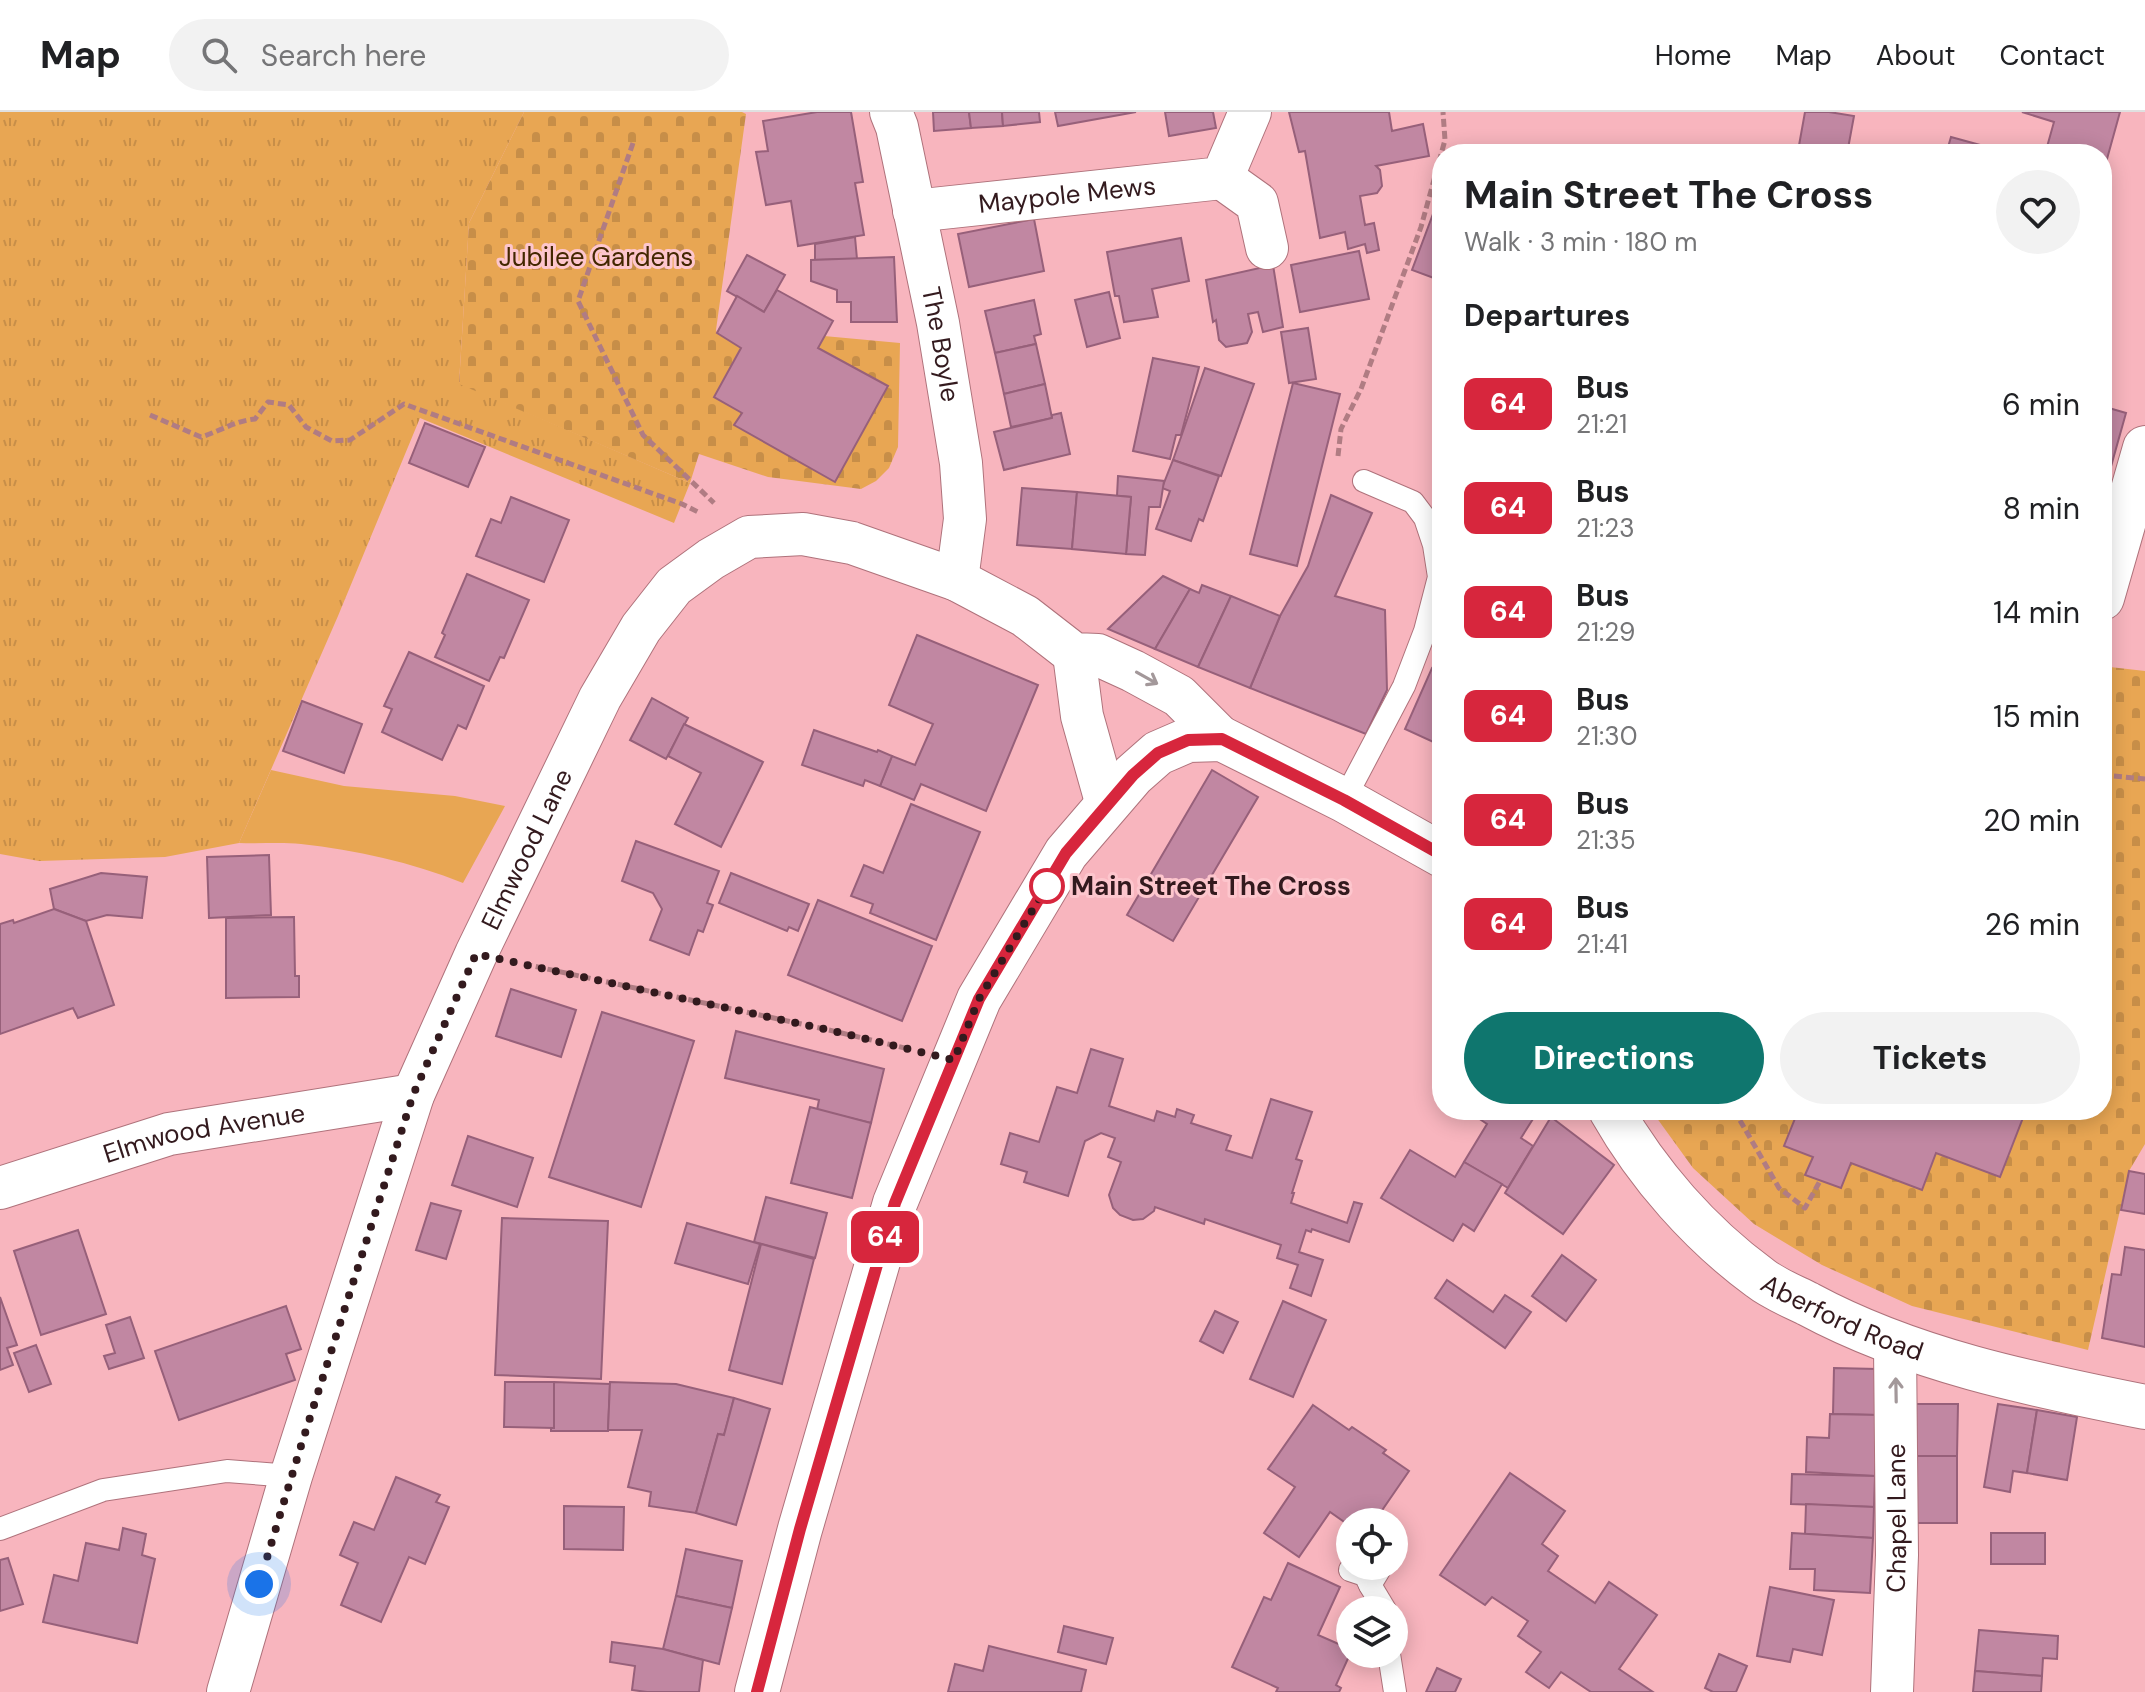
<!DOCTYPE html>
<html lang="en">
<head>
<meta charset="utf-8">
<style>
  body { margin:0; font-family:"DM Sans",sans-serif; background:#f2f2f2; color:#202124; height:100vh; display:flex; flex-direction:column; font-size:30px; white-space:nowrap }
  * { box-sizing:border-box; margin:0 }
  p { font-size:26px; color:#757577 }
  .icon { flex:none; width:44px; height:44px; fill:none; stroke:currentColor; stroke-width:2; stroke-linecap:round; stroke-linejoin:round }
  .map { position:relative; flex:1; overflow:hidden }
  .sheet { position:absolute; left:1432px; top:32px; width:680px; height:976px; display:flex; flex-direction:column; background:#fff; border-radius:32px; box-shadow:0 4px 20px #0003 }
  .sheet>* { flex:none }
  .badge { padding:0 16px; border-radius:12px; font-size:28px; line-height:52px }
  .buttons { position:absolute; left:1336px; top:1396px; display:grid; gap:16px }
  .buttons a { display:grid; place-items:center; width:72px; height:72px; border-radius:50%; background:#fff; box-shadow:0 4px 20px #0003; font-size:40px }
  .you { position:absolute; width:40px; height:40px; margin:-20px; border:6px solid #fff; border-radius:50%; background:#1a73e8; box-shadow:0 0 0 12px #1a73e833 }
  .map>.badge { position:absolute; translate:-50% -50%; box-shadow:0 0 0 4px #fff }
  h2 { padding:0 32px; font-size:30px; line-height:72px }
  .round { display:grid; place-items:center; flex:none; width:84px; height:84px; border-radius:42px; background:#f2f2f2 }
  .headline { display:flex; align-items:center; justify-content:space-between; height:136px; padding:0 32px }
  h1 { font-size:38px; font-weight:700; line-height:60px }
  .button { display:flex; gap:16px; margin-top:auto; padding:16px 32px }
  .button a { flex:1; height:92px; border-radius:48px; background:#0f766e; color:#fff; font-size:32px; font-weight:700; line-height:92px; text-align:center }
  .button a+a { background:#f2f2f2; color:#202124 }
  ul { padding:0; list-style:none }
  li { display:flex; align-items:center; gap:24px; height:104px; padding:0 32px }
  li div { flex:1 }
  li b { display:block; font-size:30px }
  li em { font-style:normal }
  li .badge { min-width:88px; font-weight:700; text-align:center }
  header { display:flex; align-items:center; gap:48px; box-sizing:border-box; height:112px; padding:0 40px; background:#fff; border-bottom:2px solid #e0e0e0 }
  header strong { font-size:38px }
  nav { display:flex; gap:44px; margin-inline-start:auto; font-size:28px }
  .search { width:560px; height:72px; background:#f2f2f2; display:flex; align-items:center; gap:20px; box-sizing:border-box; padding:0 28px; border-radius:44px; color:#757577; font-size:30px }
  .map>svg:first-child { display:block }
  .grass { fill:url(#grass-tufts) }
  .cemetery { fill:url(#cemetery-stones) }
  .garden { fill:#e8a653 }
  .building { fill:#c187a2; stroke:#97607a; stroke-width:2 }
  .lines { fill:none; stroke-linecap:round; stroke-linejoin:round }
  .service-casing { stroke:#af727b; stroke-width:24 }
  .minor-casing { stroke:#af727b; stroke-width:44 }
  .tertiary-casing { stroke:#af727b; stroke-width:46 }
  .path { stroke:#b07c83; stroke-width:5; stroke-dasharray:8 4; stroke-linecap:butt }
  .service { stroke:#fff; stroke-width:22 }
  .minor { stroke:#fff; stroke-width:42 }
  .tertiary { stroke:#fff; stroke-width:44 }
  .oneway { stroke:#a3989a }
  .line-casing { stroke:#fff; stroke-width:18 }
  .line { stroke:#d7263d; stroke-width:12 }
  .walk { stroke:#331a1e; stroke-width:8; stroke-dasharray:0 14.4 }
  .stop-dot { fill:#fff; stroke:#d7263d; stroke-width:4 }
  .labels { text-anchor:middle; stroke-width:6; stroke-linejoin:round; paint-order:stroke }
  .street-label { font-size:26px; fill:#331a1e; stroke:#fdc6cd }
  .park-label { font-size:26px; fill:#432700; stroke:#fdc6cd }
  .stop-label { font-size:26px; font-weight:bold; fill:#331a1e; stroke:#fdc6cd; text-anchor:start }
</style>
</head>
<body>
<header>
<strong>Map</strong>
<div class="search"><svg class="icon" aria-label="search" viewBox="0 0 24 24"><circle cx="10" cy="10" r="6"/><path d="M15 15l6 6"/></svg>Search here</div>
<nav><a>Home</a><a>Map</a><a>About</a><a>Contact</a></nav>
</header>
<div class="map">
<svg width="2145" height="1580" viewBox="0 0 2145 1580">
  <defs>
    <pattern id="grass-tufts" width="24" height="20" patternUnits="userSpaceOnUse" patternTransform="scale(2)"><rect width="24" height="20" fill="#e8a653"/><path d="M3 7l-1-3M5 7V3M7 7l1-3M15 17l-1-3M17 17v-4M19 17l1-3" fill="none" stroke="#c78e48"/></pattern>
    <pattern id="cemetery-stones" width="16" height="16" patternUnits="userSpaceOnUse" patternTransform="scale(2)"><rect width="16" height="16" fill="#e8a653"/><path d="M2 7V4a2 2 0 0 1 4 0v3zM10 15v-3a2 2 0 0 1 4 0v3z" fill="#c78e48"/></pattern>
  </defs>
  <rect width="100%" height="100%" fill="#f8b5be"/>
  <!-- grass -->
  <polygon class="grass" points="0,0 524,0 469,111 459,271 690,371 674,411 420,306 338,504 239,731 165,745 39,749 0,742"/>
  <!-- cemetery -->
  <g class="cemetery">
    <polygon points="524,0 742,0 746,2 716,218 717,221 741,236 742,301 735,314 835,369 887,274 818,236 824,224 900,231 898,335 889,356 876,369 861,377 768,365 699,342 690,371 459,272 469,111"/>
    <polygon points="2110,555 2145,559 2145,1032 2129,1059 2088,1238 1912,1194 1822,1153 1754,1112 1693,1056 1651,998 2102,998 2102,579"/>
  </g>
  <!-- garden -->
  <path class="garden" d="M271,658l73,16 111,10 50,10 -42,77c-52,-21 -107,-33 -162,-39 -20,-2 -42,0 -62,-1z"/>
  <!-- building -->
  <g class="building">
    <polygon points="817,0 851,0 863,70 855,71 864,123 798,134 791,89 766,93 756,40 768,39 763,9"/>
    <polygon points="933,0 969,0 971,16 934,19"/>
    <polygon points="969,0 1002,0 1003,14 971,16"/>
    <polygon points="1002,0 1039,0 1040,10 1003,14"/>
    <polygon points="1055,0 1136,0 1058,14"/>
    <polygon points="1165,0 1213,0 1216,16 1169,24"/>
    <polygon points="1289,0 1389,0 1392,19 1423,12 1429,44 1376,54 1380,58 1382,74 1377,81 1360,84 1365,113 1374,111 1379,138 1367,141 1365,132 1348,137 1345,120 1320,126 1305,39 1299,40"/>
    <polygon points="1805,0 1829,0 1854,4 1847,42 1817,42 1798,39"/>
    <polygon points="2022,0 2120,0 2102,65 2102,42 2045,42 2054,10"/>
    <polygon points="1951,25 2002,39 2001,42 1946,42"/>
    <polygon points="1439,86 1442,87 1442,169 1412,158"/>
    <polygon points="1034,107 1044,159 969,175 958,122"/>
    <polygon points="855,125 857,147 815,148 815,132"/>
    <polygon points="1181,126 1189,169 1152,177 1158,205 1124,210 1119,184 1115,184 1107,140"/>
    <polygon points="2102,132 2109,134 2102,155"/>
    <polygon points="1359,139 1369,187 1300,200 1291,153"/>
    <polygon points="747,143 785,163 764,200 727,179"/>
    <polygon points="894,145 897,210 851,210 851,190 837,190 837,178 811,169 811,148"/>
    <polygon points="1273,153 1283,215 1263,220 1258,200 1248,202 1252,220 1247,231 1226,235 1219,228 1216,208 1213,210 1206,168"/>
    <polygon points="777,178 833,209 818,236 888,274 835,370 734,313 742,301 714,285 741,236 717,221 737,184 764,200"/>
    <polygon points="1109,180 1120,226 1087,235 1075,188"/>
    <polygon points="1034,188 1041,222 1034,224 1036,232 995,241 985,199"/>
    <polygon points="1308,216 1316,267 1289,271 1281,220"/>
    <polygon points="1036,232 1045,272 1004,282 995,241"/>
    <polygon points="1153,246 1199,255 1181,323 1176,323 1170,347 1133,339"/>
    <polygon points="1205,256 1254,272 1221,364 1173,348"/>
    <polygon points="1293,271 1340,282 1297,454 1250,442"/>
    <polygon points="1045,272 1052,306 1011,315 1004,282"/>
    <polygon points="2102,294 2126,301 2110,358 2102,356"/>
    <polygon points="1061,301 1070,342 1004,358 994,320 1052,306 1052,303"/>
    <polygon points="425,311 485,335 468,375 409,351"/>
    <polygon points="1173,348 1219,364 1203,409 1199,407 1191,429 1156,417 1170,379 1162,376"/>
    <polygon points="1118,364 1164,369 1160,395 1149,395 1145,443 1126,442 1131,385 1117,384"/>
    <polygon points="1022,376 1077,380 1072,437 1017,433"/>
    <polygon points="1077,380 1131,385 1126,442 1072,437"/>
    <polygon points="1331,383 1372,401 1335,484 1385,498 1387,578 1366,622 1250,576 1280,504 1308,454"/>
    <polygon points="511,385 569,408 544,470 476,444 491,407 501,411"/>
    <polygon points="467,462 529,488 504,546 500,545 489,569 435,545 445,523 442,521"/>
    <polygon points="1163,464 1190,477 1155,537 1108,517"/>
    <polygon points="1202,473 1231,484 1198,555 1155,537 1190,477 1199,481"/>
    <polygon points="1231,484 1280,504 1250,576 1198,555"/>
    <polygon points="917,523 1038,573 986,699 921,672 914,688 880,674 892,644 915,653 933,612 889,593"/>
    <polygon points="409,540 484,574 466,617 458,613 442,648 382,620 392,597 384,594"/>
    <polygon points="1432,556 1442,561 1442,634 1405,617"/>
    <polygon points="652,586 688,606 666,647 630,628"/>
    <polygon points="302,589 362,612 344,661 283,639"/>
    <polygon points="684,612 763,650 721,735 675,712 701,661 668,644"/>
    <polygon points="814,618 877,640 878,638 892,644 880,674 865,668 863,674 802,653"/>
    <polygon points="1212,658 1258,685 1173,829 1127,803"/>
    <polygon points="911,692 980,720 936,828 870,801 873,792 851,784 864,753 883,761"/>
    <polygon points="636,729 719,759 707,791 713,793 703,820 698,818 689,843 650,828 662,797 653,781 622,769"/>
    <polygon points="269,743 271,803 209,806 207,745"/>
    <polygon points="101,761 147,765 142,806 107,803 86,809 54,797 50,777"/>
    <polygon points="731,761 809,792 798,819 789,815 787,819 719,791"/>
    <polygon points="818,788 932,834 902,909 788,863"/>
    <polygon points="54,797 86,809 114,893 78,906 73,896 0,922 0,812 13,808 14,811"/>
    <polygon points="294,805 295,864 299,864 299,885 226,886 226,806"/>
    <polygon points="511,877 576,898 561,945 496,924"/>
    <polygon points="602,900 694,929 641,1095 549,1065"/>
    <polygon points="736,919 884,957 871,1011 817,998 819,988 725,966"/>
    <polygon points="1091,937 1123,947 1109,994 1154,1009 1157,999 1175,1005 1177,997 1194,1003 1191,1011 1231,1024 1226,1038 1252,1046 1271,987 1312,1000 1296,1047 1302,1049 1292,1081 1294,1081 1291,1091 1347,1111 1354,1090 1362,1092 1349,1130 1312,1117 1311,1120 1306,1118 1299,1140 1323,1148 1311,1184 1290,1176 1298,1153 1277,1146 1281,1133 1205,1107 1204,1112 1155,1095 1154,1099 1143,1107 1133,1108 1120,1103 1113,1096 1109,1083 1121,1050 1108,1045 1115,1026 1101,1021 1085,1029 1068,1084 1024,1070 1027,1060 1001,1052 1010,1021 1039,1030 1057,975 1077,981"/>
    <polygon points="810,995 871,1011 852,1086 791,1071"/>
    <polygon points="1469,998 1538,999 1521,1026 1533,1034 1508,1076 1464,1050 1487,1012 1468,999"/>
    <polygon points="1794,998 2026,998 2000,1065 1936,1041 1922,1078 1851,1051 1841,1076 1805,1063 1813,1045 1784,1034 1798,999"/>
    <polygon points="1551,1005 1614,1053 1563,1122 1505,1081"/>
    <polygon points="468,1024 533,1046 517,1095 452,1073"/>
    <polygon points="1410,1038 1455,1065 1464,1050 1502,1072 1474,1119 1463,1112 1453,1129 1381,1086"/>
    <polygon points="2129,1059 2145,1062 2145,1102 2121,1098"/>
    <polygon points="766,1085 827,1101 815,1146 754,1130"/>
    <polygon points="431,1091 461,1099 446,1147 416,1138"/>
    <polygon points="502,1106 608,1109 601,1267 495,1263"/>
    <polygon points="687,1111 760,1132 748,1172 675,1151"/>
    <polygon points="78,1118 106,1202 41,1223 14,1139"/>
    <polygon points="761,1132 814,1147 782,1272 729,1258"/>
    <polygon points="2125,1135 2145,1138 2145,1235 2102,1226 2112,1162 2121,1163"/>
    <polygon points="1562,1143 1596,1168 1566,1209 1532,1184"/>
    <polygon points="1447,1168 1493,1200 1505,1183 1531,1200 1505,1236 1435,1186"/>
    <polygon points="0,1185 17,1233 7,1236 13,1253 0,1258"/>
    <polygon points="1283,1189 1326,1208 1293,1285 1250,1267"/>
    <polygon points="286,1194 301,1237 286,1242 295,1268 179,1308 155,1239"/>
    <polygon points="1215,1199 1238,1210 1223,1241 1200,1229"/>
    <polygon points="130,1205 144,1246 109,1257 104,1244 115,1241 106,1213"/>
    <polygon points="36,1233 51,1272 29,1280 14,1241"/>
    <polygon points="1834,1256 1877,1257 1876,1303 1833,1302"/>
    <polygon points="505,1270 554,1270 554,1316 504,1315"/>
    <polygon points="554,1270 610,1272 608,1319 551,1319 551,1316 554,1316"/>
    <polygon points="610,1270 676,1272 734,1286 724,1323 718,1322 696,1401 649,1394 651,1380 628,1375 642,1318 608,1318"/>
    <polygon points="734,1286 770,1297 736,1413 696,1401 718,1322 724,1323"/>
    <polygon points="1906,1292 1958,1292 1957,1344 1906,1344"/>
    <polygon points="1998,1292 2037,1298 2027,1361 2013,1359 2010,1380 1984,1375"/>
    <polygon points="1313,1293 1349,1318 1352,1315 1386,1338 1383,1341 1409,1359 1374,1410 1350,1410 1350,1414 1330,1400 1299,1445 1264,1421 1295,1375 1268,1357"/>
    <polygon points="2037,1298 2077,1305 2067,1368 2027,1361"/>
    <polygon points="1830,1302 1879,1303 1875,1364 1806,1360 1807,1325 1829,1326"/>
    <polygon points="1906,1344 1957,1344 1957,1411 1911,1411"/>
    <polygon points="1510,1361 1565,1399 1542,1432 1558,1444 1548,1459 1595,1491 1609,1470 1657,1503 1619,1557 1653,1580 1591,1580 1561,1560 1549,1576 1526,1560 1541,1540 1518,1524 1528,1509 1492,1485 1485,1493 1440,1463"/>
    <polygon points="1792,1362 1875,1364 1874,1395 1791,1392"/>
    <polygon points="396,1365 440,1383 436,1390 449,1395 425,1452 409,1445 381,1510 341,1493 358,1451 340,1443 354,1410 374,1418"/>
    <polygon points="1806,1392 1874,1395 1873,1426 1805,1422"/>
    <polygon points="564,1394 624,1395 623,1438 564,1437"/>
    <polygon points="123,1416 146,1422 142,1443 155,1447 137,1531 43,1510 54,1463 78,1469 86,1431 119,1438"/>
    <polygon points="1792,1421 1873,1426 1870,1481 1814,1478 1815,1457 1790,1457"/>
    <rect x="1991" y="1421" width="54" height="31"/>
    <polygon points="686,1437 742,1449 732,1496 676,1484"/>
    <polygon points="8,1446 23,1492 0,1499 0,1448"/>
    <polygon points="1288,1451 1340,1475 1318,1523 1350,1537 1350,1542 1336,1573 1341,1576 1339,1580 1276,1580 1278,1576 1232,1555 1264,1485 1271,1488"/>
    <polygon points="1770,1475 1834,1488 1822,1543 1793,1537 1790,1550 1757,1544"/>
    <polygon points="676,1484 732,1496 719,1552 663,1537"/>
    <polygon points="1064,1514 1113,1526 1106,1552 1058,1540"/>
    <polygon points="1979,1518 2058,1524 2057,1547 2043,1546 2042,1564 1975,1559"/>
    <polygon points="612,1530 663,1537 703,1548 699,1580 647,1580 632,1578 635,1554 610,1550"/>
    <polygon points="989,1534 1086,1558 1081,1580 948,1580 955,1552 983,1559"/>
    <polygon points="1719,1542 1747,1554 1736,1580 1713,1580 1705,1576"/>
    <polygon points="1437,1556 1461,1567 1455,1580 1426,1580"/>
    <polygon points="1975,1559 2042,1564 2041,1580 1973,1580"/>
  </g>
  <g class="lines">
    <!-- service casing -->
    <g class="service-casing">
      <g id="service">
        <polyline points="1344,688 1404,574 1425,519 1439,465 1434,433 1425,406 1413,390 1364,369"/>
        <polyline points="0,1417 103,1378 227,1359 291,1364"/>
        <polyline points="1350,1458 1365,1463 1370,1473 1381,1455"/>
        <polyline points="1370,1473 1385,1498"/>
        <polyline points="1389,1542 1395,1580"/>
      </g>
    </g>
    <!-- minor casing -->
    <g class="minor-casing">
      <g id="minor">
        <path id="s1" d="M891,0l6,15 41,196 23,140 4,56 -8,61"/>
        <polyline points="1222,66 1257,91 1267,136"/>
        <path id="s2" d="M914,99l308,-33 28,-66"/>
        <polyline points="1074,542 1082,604 1107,693"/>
        <path id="s3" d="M0,1076l169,-54 244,-39"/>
        <path id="s4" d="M228,1580l63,-216 122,-381 63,-141 124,-256 41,-70 33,-42 37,-27 38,-22 54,-3 49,9 105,37 68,36 49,38 24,1 35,16 46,25 43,43"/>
        <path id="s5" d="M1892,1580l5,-137 -2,-210"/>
      </g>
    </g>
    <!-- tertiary casing -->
    <g class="tertiary-casing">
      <g id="tertiary">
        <polyline points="2102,486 2145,336"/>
        <path id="s6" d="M1611,998c37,65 89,124 149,168 14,11 32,18 48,26 104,56 222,80 337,103"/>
        <polyline points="757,1580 800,1417 895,1091 979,887 1066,741 1133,663 1158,641 1188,628 1222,627 1344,688 1442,743"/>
      </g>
    </g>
    <!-- path -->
    <g class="path">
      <polyline points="633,31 578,189 643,323 714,391"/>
      <path d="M150,303l51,22c19,-6 34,-16 54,-18l13,-17 21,3 17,22 26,14 18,-1 54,-36 278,100 16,8"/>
      <polyline points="1338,344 1341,317 1361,277 1421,115 1445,28 1443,0"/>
      <polyline points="2102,663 2145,667"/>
      <polyline points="524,852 829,918 909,937"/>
      <polyline points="1734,998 1779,1076 1805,1096 1820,1069"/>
    </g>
    <!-- service -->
    <use href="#service" class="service"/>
    <!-- minor -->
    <use href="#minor" class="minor"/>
    <!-- tertiary -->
    <use href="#tertiary" class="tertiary"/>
  </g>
  <!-- one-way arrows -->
  <defs><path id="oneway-shaft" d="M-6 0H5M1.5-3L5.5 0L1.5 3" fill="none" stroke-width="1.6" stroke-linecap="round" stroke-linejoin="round" transform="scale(2)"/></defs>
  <g class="oneway">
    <use href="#oneway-shaft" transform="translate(1147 566) rotate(29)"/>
    <use href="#oneway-shaft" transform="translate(1896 1278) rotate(-91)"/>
  </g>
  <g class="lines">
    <!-- line casing -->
    <g class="line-casing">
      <polyline id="line" points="757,1580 800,1417 895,1091 979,887 1066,741 1133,663 1158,641 1188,628 1222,627 1344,688 1442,743"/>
    </g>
    <!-- line -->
    <use href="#line" class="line"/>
    <!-- walk -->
    <polyline class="walk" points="259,1472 300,1337 413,983 476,842 829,918 954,948 979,887 1047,774"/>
  </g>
  <!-- markers -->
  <circle class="stop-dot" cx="1047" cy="774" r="16"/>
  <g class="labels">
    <!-- street labels -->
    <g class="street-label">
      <text dy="9" stroke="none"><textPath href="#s2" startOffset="154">Maypole Mews</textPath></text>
      <text dy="9" stroke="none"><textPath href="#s1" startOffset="238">The Boyle</textPath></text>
      <text dy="9" stroke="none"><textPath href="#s4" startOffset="896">Elmwood Lane</textPath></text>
      <text dy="9" stroke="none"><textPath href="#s3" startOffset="212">Elmwood Avenue</textPath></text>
      <text dy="9" stroke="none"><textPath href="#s6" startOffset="318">Aberford Road</textPath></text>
      <text dy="9" stroke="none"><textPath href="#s5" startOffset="174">Chapel Lane</textPath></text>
    </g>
    <!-- park labels -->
    <g class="park-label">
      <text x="596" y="154">Jubilee Gardens</text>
    </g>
    <!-- stop labels -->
    <g class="stop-label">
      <text x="1071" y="783">Main Street The Cross</text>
    </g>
  </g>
</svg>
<div class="buttons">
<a><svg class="icon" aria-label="locate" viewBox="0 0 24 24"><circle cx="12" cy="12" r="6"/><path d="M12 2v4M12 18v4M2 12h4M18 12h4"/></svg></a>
<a><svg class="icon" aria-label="layers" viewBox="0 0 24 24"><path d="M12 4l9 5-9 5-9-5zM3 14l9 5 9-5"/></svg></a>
</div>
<div class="you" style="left:259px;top:1472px"></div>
<b class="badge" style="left:885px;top:1125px;background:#d7263d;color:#fff">64</b>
<section class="sheet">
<div class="headline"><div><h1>Main Street The Cross</h1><p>Walk · 3 min · 180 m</p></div><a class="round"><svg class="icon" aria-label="heart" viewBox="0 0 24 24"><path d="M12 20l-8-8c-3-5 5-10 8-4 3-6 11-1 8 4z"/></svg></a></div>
<h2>Departures</h2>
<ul>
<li><span class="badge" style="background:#d7263d;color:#fff">64</span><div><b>Bus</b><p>21:21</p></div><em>6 min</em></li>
<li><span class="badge" style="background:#d7263d;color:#fff">64</span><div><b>Bus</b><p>21:23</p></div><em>8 min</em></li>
<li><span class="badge" style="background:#d7263d;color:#fff">64</span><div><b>Bus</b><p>21:29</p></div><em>14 min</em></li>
<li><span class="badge" style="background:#d7263d;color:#fff">64</span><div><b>Bus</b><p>21:30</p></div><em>15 min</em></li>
<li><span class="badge" style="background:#d7263d;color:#fff">64</span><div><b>Bus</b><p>21:35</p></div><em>20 min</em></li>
<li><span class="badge" style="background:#d7263d;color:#fff">64</span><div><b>Bus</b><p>21:41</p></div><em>26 min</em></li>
</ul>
<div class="button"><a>Directions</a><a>Tickets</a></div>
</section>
</div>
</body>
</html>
